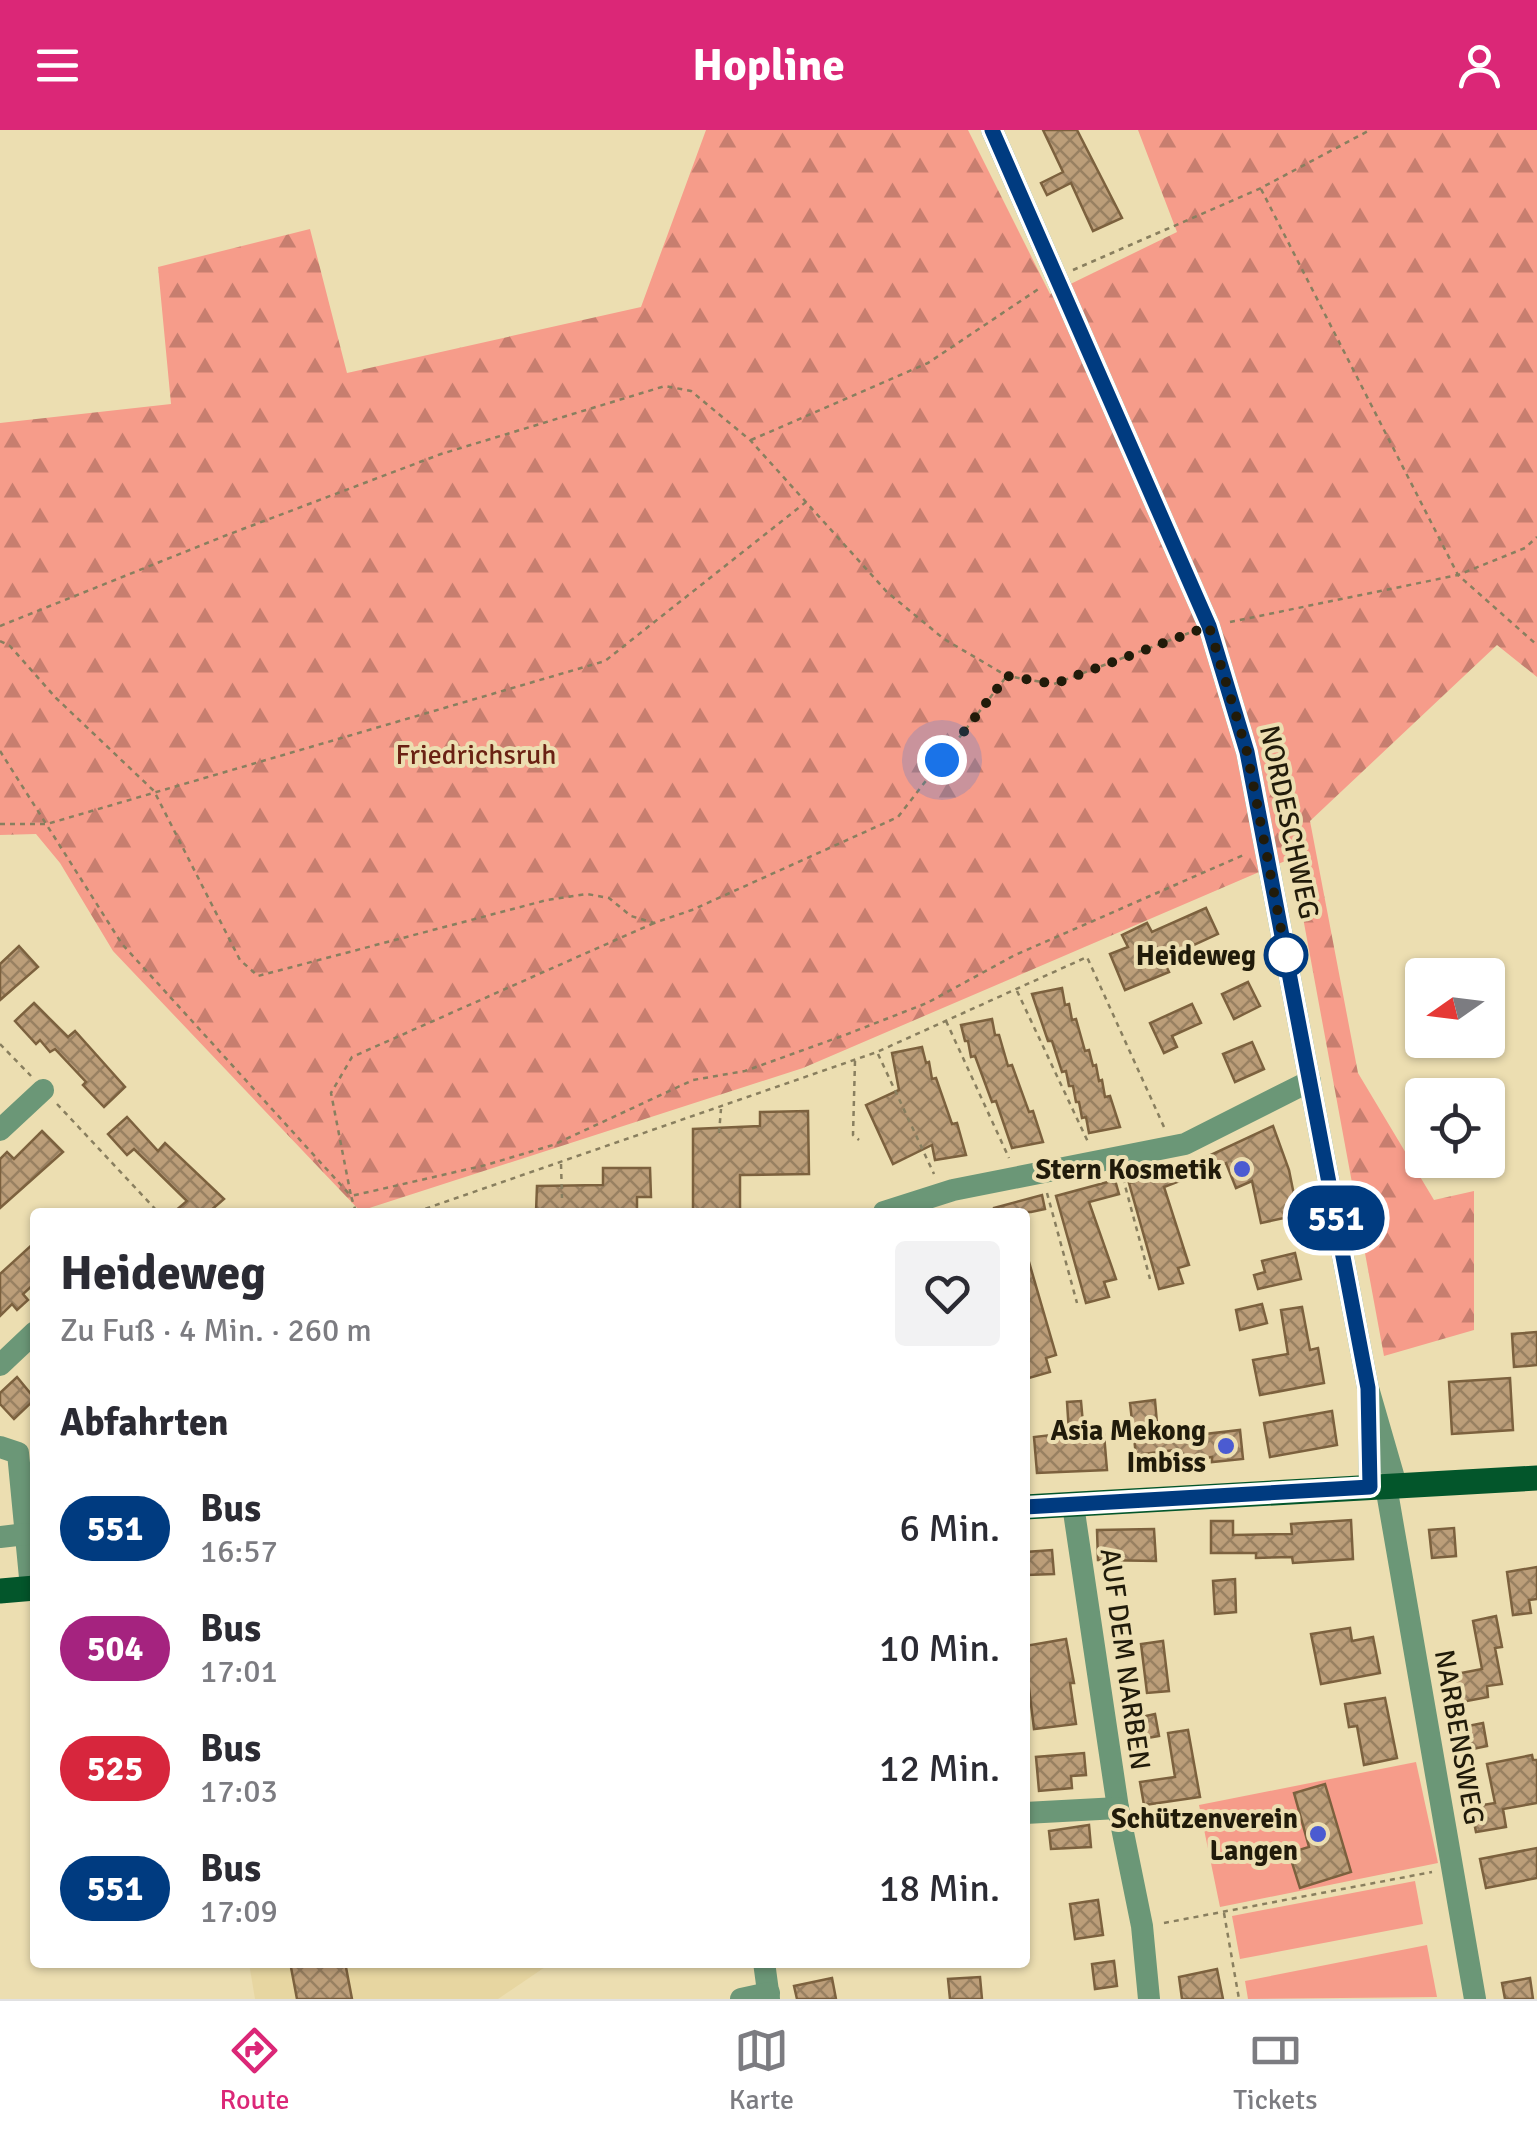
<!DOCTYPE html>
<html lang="de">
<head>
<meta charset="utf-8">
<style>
  body { margin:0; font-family:Signika,sans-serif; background:#f2f2f3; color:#2b2b33; height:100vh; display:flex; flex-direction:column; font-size:38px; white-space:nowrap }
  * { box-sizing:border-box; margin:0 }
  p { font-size:32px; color:#7c7c81 }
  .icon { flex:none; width:55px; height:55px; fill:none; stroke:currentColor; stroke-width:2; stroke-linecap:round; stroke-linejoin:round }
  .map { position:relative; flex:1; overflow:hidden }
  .panel { position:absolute; left:30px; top:1078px; width:1000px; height:760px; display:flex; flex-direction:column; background:#fff; border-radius:10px; box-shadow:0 2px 8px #0004 }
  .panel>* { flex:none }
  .badge { padding:0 20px; border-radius:32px; font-size:35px; line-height:65px }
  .needle { width:65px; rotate:256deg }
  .controls { position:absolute; left:1405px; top:828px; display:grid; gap:20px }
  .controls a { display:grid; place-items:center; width:100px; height:100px; border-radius:10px; background:#fff; box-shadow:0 2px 8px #0004; font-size:50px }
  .you { position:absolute; width:50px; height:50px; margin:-25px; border:8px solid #fff; border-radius:50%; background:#1a73e8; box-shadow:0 0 0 15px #1a73e833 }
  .map>.badge { position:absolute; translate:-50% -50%; box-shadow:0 0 0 5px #fff }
  h2 { padding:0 30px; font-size:38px; line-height:90px }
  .round { display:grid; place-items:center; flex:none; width:105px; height:105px; border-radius:10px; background:#f2f2f3 }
  .overview { display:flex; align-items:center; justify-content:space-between; height:170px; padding:0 30px }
  h1 { font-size:48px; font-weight:800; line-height:75px }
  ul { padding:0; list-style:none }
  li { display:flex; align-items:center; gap:30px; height:120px; padding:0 30px }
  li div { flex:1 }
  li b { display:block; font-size:38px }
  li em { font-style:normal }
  li .badge { min-width:110px; font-weight:700; text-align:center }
  header { display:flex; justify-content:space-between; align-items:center; height:130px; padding:0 30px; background:#db2777; color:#fff; font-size:45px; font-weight:800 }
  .menu { display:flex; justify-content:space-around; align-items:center; height:140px; border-top:2px solid #e1e1e2; background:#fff; font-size:28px; color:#7c7c81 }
  .menu a { display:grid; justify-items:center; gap:5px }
  .menu .on { color:#db2777 }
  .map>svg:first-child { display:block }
  .built { fill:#e7d6a1 }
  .forest { fill:url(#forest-firs) }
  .pitch { fill:#f69c8a }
  .building { fill:url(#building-cross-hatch); stroke:#7c613e; stroke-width:2.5 }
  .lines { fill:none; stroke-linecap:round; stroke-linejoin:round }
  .path { stroke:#897f5f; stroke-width:2.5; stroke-dasharray:5 5; stroke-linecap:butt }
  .minor { stroke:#6b9777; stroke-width:22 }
  .major { stroke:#03562b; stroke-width:25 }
  .line-casing { stroke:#fff; stroke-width:22 }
  .line { stroke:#003b80; stroke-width:15 }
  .walk { stroke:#211b0a; stroke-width:10; stroke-dasharray:0 18 }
  .stop-dot { fill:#fff; stroke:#003b80; stroke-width:5 }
  .poi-dot { fill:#4b5bd1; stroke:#ecdeb1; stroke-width:4 }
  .labels { text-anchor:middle; stroke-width:8; stroke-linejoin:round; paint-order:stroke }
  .park-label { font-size:28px; fill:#6a2113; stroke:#ecdeb1 }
  .street-label { font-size:28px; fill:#211b0a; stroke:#ecdeb1 }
  .stop-label { font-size:28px; font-weight:bold; fill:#211b0a; stroke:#ecdeb1; text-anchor:end }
  .poi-label { font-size:28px; font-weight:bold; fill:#211b0a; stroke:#ecdeb1; text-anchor:end }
</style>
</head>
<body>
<header><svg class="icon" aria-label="menu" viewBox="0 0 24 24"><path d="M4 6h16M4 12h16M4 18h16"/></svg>Hopline<svg class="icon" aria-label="person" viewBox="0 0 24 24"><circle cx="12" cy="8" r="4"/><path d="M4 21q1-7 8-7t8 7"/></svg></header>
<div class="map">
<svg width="1537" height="1869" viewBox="0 0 1537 1869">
  <defs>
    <pattern id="forest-firs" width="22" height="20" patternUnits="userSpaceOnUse" patternTransform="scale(2.5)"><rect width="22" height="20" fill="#f69c8a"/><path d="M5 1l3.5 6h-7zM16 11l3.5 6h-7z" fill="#c77e6f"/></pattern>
    <pattern id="building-cross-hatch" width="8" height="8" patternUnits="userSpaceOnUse" patternTransform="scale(2.5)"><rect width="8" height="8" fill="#bc9e79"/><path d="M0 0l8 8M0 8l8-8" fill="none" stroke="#988061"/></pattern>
  </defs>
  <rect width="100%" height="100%" fill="#ecdeb1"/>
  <!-- built -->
  <polygon class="built" points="249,1833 551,1833 498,1869 255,1869"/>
  <!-- forest -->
  <polygon class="forest" points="706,0 968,0 1050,164 1177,102 1138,0 1537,0 1537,547 1497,515 1310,691 1358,943 1434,1070 1474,1061 1474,1200 1384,1226 1292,728 803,938 360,1081 113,821 60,733 36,704 0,705 0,293 171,274 158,137 310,99 347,243 641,177"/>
  <!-- pitch -->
  <g class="pitch">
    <polygon points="1416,1632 1438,1733 1220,1777 1199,1675"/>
    <polygon points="1415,1751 1423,1794 1240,1829 1232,1786"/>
    <polygon points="1427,1815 1437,1867 1248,1869 1245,1851"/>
  </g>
  <!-- building -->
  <g class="building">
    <polygon points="1043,0 1077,0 1122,88 1093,101 1071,53 1047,65 1041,53 1063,42"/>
    <polygon points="1206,778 1218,804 1163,829 1169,842 1125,860 1110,824 1128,817 1122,805 1147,793 1152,802"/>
    <polygon points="19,816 38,837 0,870 0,834"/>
    <polygon points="1248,852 1260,876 1234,889 1222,864"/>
    <polygon points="1062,858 1065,875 1069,874 1072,890 1076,889 1085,921 1089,920 1093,936 1096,935 1099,951 1102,950 1105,967 1110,966 1120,997 1089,1003 1086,987 1082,988 1079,972 1076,972 1073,956 1069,956 1066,941 1062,942 1052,911 1048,911 1032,864"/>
    <polygon points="34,873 68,907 75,901 125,957 104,977 83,955 86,952 55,919 50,922 40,910 36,914 15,891"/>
    <polygon points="1192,874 1201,893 1172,906 1177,917 1164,923 1150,893"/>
    <polygon points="992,889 995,905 999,905 1008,936 1012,935 1029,982 1033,981 1043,1012 1012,1018 996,971 992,972 975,926 971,927 968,911 965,911 961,895"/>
    <polygon points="1252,912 1264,939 1235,952 1223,924"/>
    <polygon points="922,917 926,933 929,932 932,949 936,948 952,994 957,993 966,1025 935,1030 932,1015 893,1034 866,975 899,960 892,923"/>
    <polygon points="808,981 809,1044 740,1045 740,1082 693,1082 693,999 760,996 760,982"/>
    <polygon points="127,987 158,1021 165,1013 224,1069 209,1082 174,1082 187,1071 134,1019 127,1025 108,1004"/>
    <polygon points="1273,996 1289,1040 1298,1085 1261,1093 1252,1051 1236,1058 1226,1033 1164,1057 1189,1135 1178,1138 1183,1153 1159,1159 1129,1053 1185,1037"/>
    <polygon points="42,1001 63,1022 0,1078 0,1029 7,1022 14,1029"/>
    <polygon points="603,1038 650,1038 651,1067 637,1067 637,1082 536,1082 537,1056 603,1055"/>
    <polygon points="1115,1050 1119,1064 1089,1072 1116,1149 1104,1152 1109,1167 1086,1173 1056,1066"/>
    <polygon points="1042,1065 1045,1079 1031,1082 994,1082 994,1078"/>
    <polygon points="35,1112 35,1153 23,1164 28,1170 17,1180 12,1174 0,1186 0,1144"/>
    <polygon points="1295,1123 1301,1149 1258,1159 1254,1145 1265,1142 1262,1131"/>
    <polygon points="1025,1132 1029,1132 1056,1225 1046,1228 1050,1242 1029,1248 1025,1232"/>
    <polygon points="1262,1174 1267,1193 1240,1200 1236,1180"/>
    <polygon points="1302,1177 1310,1220 1318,1218 1324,1253 1260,1265 1253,1230 1288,1224 1281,1180"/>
    <polygon points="1537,1202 1537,1235 1514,1237 1512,1204"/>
    <polygon points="17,1247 35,1269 14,1289 0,1274 0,1263"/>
    <polygon points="1510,1248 1513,1300 1452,1304 1449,1252"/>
    <polygon points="1155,1270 1158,1305 1195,1299 1196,1305 1240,1300 1243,1329 1212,1332 1212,1327 1177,1332 1175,1320 1136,1325 1130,1273"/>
    <polygon points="1081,1271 1084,1305 1104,1304 1107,1340 1037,1343 1034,1307 1069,1303 1067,1272"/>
    <polygon points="1332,1281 1337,1315 1270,1327 1264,1293"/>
    <polygon points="1351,1390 1353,1429 1293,1433 1292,1427 1256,1428 1256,1423 1211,1423 1211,1391 1233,1391 1233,1405 1292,1404 1291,1394"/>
    <polygon points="1454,1398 1456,1426 1432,1428 1429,1400"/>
    <polygon points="1154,1399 1156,1431 1098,1430 1097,1400"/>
    <polygon points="1052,1420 1054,1444 1027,1445 1026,1422"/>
    <polygon points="1537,1437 1537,1469 1529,1470 1531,1483 1513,1485 1507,1442"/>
    <polygon points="1235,1449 1236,1482 1215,1484 1213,1451"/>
    <polygon points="1496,1486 1502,1517 1495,1518 1502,1554 1487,1556 1488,1567 1456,1573 1451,1545 1482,1539 1473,1491"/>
    <polygon points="1350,1498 1352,1511 1373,1507 1380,1543 1321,1554 1311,1504"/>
    <polygon points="1066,1509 1074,1553 1070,1553 1076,1594 1034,1599 1029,1558 1025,1559 1025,1516"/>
    <polygon points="1163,1511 1169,1561 1147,1563 1141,1514"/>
    <polygon points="1385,1568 1397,1628 1364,1635 1357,1596 1349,1597 1345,1574"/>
    <polygon points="1155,1584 1159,1606 1136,1610 1132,1589"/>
    <polygon points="1483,1593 1487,1616 1463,1621 1458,1598"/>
    <polygon points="1188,1600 1200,1667 1144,1675 1140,1652 1175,1647 1168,1603"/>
    <polygon points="1084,1623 1086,1645 1071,1646 1072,1658 1039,1661 1036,1627"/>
    <polygon points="1532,1625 1533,1630 1537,1630 1537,1673 1503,1679 1506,1697 1476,1702 1471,1677 1495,1673 1487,1634"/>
    <polygon points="1325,1654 1351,1742 1300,1758 1289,1723 1309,1717 1294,1663"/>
    <polygon points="1089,1695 1091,1717 1051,1719 1049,1701"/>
    <polygon points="1537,1718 1537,1748 1486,1758 1480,1729"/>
    <polygon points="1098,1770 1103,1805 1075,1809 1070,1774"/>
    <polygon points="1114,1831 1117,1856 1095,1859 1092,1834"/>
    <polygon points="290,1832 345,1832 352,1869 297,1869"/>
    <polygon points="1217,1839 1223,1869 1182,1869 1179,1847"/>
    <polygon points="980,1847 982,1869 950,1869 948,1849"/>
    <polygon points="832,1848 836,1869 797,1869 794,1856"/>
    <polygon points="1530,1848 1533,1869 1505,1869 1502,1853"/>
  </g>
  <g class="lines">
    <!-- path -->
    <g class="path">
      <polyline points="1261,59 1458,445 1537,515"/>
      <polyline points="1073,140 1261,58 1370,0"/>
      <polyline points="751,310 928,233 1040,158"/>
      <polyline points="1230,492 1458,445 1525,418 1537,407"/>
      <polyline points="0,496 227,405 441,324 665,256 691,261 750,310 887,462 944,509 1007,546 1054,554 1189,503"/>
      <polyline points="0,511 10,516 56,568 154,661 240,830 258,846 547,770 587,764 609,768 631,786 654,793 692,780 898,687 1006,547"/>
      <polyline points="0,621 122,814 351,1066 356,1082"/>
      <polyline points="0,694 47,694 605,531 806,372"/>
      <polyline points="654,793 352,927 331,963 351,1066 486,1035 553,1015 693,950 745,941 845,905 927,873 1015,825 1246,724"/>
      <polyline points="1017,861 1088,1012"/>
      <polyline points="946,891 1009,1028"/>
      <polyline points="0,914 31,946"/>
      <polyline points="878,924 934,1044"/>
      <polyline points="855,931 853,1005 859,1010"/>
      <polyline points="57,974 158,1082"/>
      <polyline points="719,1003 721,979"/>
      <polyline points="561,1034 562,1068"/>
      <polyline points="1123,1048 1150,1149"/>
      <polyline points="1047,1063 1077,1173"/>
      <polyline points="416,1082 877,922 1087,827 1164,997"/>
      <polyline points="1224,1783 1239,1869"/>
      <polyline points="1164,1793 1432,1742"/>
    </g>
    <!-- minor -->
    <g class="minor">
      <polyline points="992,0 1209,496 1247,622 1368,1258 1396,1355"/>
      <polyline points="0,1000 43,960"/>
      <polyline points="884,1082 953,1060 1185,1014 1310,951"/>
      <polyline points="0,1235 35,1202"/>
      <polyline points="1369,1292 1370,1357"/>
      <polyline points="0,1317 18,1323 31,1458"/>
      <polyline points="1386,1356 1475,1869"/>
      <polyline points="1073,1375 1118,1678 1142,1796 1149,1869"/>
      <polyline points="0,1407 26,1404"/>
      <polyline points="1025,1683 1118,1678"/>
      <polyline points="764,1832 769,1869"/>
      <polyline points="741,1869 769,1863"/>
    </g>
    <!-- major -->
    <g class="major">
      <polyline points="1025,1377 1537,1348"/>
      <polyline points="0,1461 35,1458"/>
    </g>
  </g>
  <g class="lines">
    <!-- line casing -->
    <g class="line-casing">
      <polyline id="line" points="992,0 1209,496 1247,622 1368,1258 1370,1357 1025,1377"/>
    </g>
    <!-- line -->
    <use href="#line" class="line"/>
    <!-- walk -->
    <polyline class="walk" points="942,630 1007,546 1054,554 1209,496 1247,622 1286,825"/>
  </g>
  <!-- markers -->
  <circle class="stop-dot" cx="1286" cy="825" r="20"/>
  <g class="poi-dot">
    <circle cx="1242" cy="1039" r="10"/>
    <circle cx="1226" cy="1316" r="10"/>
    <circle cx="1318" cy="1704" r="10"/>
  </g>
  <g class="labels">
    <!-- park labels -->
    <g class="park-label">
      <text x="476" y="634">Friedrichsruh</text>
    </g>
    <!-- street labels -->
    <g class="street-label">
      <text transform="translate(1290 692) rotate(78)" y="10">NORDESCHWEG</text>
      <text transform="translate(1126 1529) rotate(82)" y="10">AUF DEM NARBEN</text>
      <text transform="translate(1460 1607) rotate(80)" y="10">NARBENSWEG</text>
    </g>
    <!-- stop labels -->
    <g class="stop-label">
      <text x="1256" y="835">Heideweg</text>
    </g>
    <!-- poi labels -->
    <g class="poi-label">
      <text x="1222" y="1049">Stern Kosmetik</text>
      <text x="1206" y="1310">Asia Mekong<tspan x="1206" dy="32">Imbiss</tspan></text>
      <text x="1298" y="1698">Schützenverein<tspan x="1298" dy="32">Langen</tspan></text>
    </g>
  </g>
</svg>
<div class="controls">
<a><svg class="needle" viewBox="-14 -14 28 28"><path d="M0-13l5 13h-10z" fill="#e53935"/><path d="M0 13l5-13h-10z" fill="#7c7c81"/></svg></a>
<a><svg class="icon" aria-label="locate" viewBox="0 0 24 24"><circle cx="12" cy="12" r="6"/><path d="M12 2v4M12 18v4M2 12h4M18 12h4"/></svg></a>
</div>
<div class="you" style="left:942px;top:630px"></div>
<b class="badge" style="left:1336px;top:1088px;background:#003b80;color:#fff">551</b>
<section class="panel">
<div class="overview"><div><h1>Heideweg</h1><p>Zu Fuß · 4 Min. · 260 m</p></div><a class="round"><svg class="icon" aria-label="heart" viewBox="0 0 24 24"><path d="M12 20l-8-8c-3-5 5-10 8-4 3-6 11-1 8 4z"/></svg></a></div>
<h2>Abfahrten</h2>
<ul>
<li><span class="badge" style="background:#003b80;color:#fff">551</span><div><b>Bus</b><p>16:57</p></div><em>6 Min.</em></li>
<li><span class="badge" style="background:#a5237f;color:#fff">504</span><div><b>Bus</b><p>17:01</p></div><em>10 Min.</em></li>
<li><span class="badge" style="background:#d7263d;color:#fff">525</span><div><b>Bus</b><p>17:03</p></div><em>12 Min.</em></li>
<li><span class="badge" style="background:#003b80;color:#fff">551</span><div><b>Bus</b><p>17:09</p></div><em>18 Min.</em></li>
</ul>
</section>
</div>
<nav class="menu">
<a class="on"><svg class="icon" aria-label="directions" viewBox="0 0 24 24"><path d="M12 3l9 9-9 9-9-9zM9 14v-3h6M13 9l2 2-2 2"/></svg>Route</a>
<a><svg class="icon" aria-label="map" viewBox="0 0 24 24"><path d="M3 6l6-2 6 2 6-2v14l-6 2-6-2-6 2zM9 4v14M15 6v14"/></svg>Karte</a>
<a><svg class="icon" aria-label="tickets" viewBox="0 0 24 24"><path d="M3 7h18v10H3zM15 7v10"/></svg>Tickets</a>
</nav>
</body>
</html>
